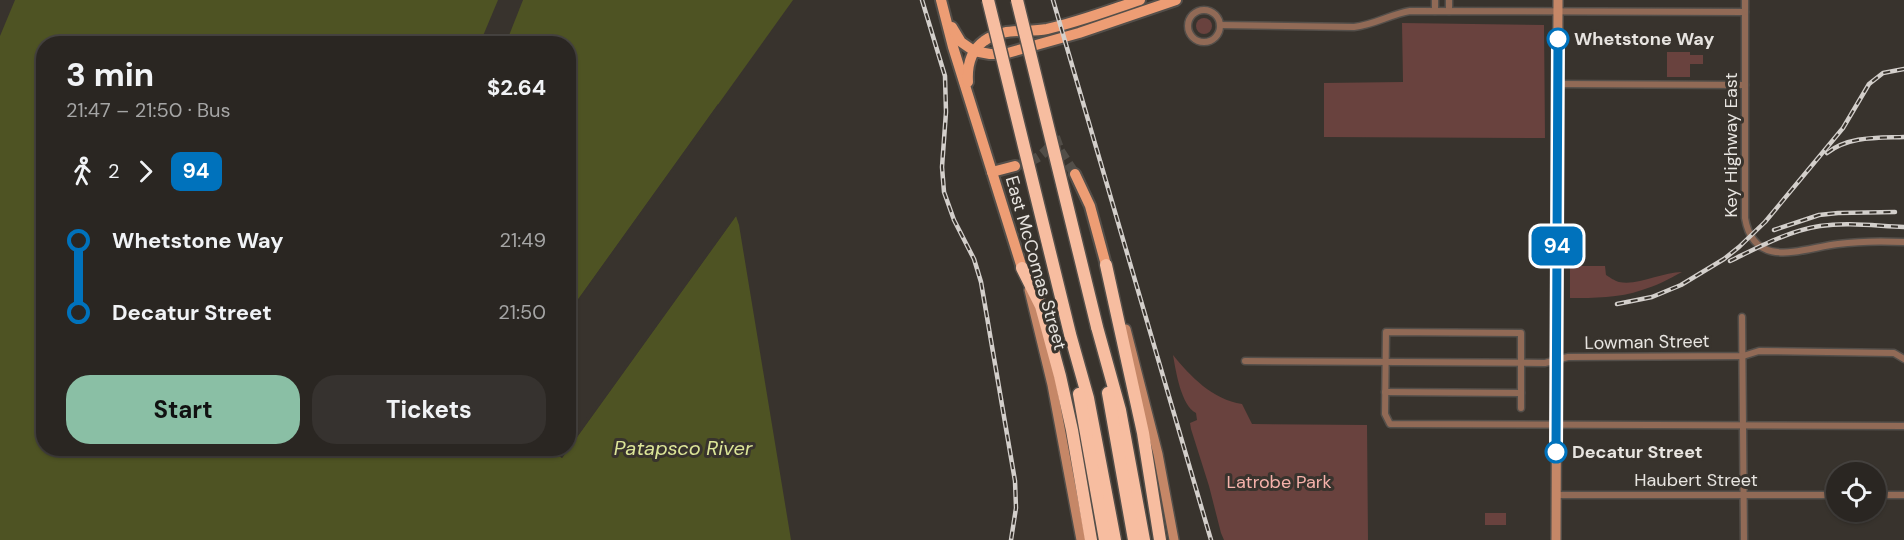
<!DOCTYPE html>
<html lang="en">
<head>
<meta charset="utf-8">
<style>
  body { margin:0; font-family:"DM Sans",sans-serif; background:#36322f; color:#f1f3f6; height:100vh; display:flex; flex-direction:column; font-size:22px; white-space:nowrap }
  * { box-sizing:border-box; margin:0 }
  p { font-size:20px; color:#a5a5a5 }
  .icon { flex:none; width:33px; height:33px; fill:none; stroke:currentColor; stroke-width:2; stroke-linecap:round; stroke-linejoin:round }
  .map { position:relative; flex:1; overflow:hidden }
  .sheet { position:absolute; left:36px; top:36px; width:540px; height:420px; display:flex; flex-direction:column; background:#2a2622; border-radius:24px; box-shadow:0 2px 4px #0004,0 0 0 2px #464340 }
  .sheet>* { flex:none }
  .badge { padding:0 12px; border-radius:9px; font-size:21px; line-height:39px }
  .buttons { position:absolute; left:1826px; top:462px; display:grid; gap:12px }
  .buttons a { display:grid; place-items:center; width:60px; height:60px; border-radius:50%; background:#2a2622; box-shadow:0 2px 4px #0004,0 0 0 2px #464340; font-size:30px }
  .map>.badge { position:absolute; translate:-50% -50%; box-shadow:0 0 0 3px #fff }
  .legs { display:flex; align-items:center; gap:9px; height:66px; padding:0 30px; font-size:20px }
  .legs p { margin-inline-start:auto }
  .head { display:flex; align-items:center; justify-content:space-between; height:102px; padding:0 30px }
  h1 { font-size:33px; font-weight:700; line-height:45px }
  .action { display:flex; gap:12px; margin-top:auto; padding:12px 30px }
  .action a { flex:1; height:69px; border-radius:24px; background:#8abfa5; color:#111; font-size:24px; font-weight:700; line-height:69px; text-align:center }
  .action a+a { background:#36322f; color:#f1f3f6 }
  ul { padding:0 30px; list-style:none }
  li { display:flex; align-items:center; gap:21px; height:72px; font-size:22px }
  li i { display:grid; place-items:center; width:9px; height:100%; margin:0 8px; background:currentColor }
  li i::after { content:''; width:15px; height:15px; margin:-8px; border:4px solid; border-radius:50%; background:#2a2622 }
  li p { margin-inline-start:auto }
  li:first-child i { background:linear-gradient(#0000 50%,currentColor 0) }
  li:last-child i { background:linear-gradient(currentColor 50%,#0000 0) }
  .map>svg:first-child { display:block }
  .green { fill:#69423e }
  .water { fill:#4e5323 }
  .pier { fill:#38332d }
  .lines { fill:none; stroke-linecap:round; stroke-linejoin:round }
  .primary-tunnel { stroke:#524e48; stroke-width:10; stroke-dasharray:10 5; stroke-linecap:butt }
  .street-casing { stroke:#544f4a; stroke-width:9 }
  .secondary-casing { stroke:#544f4a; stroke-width:12 }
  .primary-casing { stroke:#544f4a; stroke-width:14 }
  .highway-casing { stroke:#544f4a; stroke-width:15 }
  .street { stroke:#916a56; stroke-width:6 }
  .secondary { stroke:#c58767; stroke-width:9 }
  .primary { stroke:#ed9d74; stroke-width:10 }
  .highway { stroke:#f7bda0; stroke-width:12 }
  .rail-casing { stroke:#d3cfcb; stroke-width:4.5 }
  .rail { stroke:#38332d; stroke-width:2; stroke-dasharray:7; stroke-linecap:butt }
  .highway-bridge-casing { stroke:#544f4a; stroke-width:15; stroke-linecap:butt }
  .highway-bridge { stroke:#f7bda0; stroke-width:12 }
  .line-1-casing { stroke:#fff; stroke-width:14 }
  .line-1 { stroke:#0072bc; stroke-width:9 }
  .stop-1-dot { fill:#fff; stroke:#0072bc; stroke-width:3 }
  .labels { text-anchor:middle; stroke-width:6; stroke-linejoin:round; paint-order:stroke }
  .stop-label { font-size:18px; font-weight:bold; fill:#e7e4e0; stroke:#38332d; text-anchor:start }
  .street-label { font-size:18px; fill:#e7e4e0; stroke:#38332d }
  .park-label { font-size:18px; fill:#f6b2ab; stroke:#38332d }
  .water-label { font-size:20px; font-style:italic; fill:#dce598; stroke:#38332d }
</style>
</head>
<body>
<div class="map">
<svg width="1904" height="540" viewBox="0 0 1904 540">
  <rect width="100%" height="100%" fill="#38332d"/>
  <!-- green -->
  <g class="green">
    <circle cx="1204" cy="26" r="8"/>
    <polygon points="1402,23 1544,25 1545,138 1324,137 1324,83 1403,82"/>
    <polygon points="1667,52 1690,52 1690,55 1703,55 1703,64 1690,64 1690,77 1667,77"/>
    <path d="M1570,266h35l1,9c3,2 9,6 13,7 19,4 43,-10 63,-10 -13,7 -26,14 -40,18 -23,8 -48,8 -72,8z"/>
    <path d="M1173,355c17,21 40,45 69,49l10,20 115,1 1,115h-144l-3,-7 -12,-47 -18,-57 -1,-6 7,-3 -1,-7c-15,-8 -20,-41 -23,-58z"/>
    <rect x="1485" y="513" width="21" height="12"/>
  </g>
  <!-- water -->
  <polygon class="water" points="15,0 793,0 569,312 568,44 44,44 44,448 549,448 562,458 736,216 739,225 791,540 0,540 0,36"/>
  <!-- pier -->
  <g class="pier">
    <polygon points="498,0 523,0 506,43 480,43"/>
    <polygon points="718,104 719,108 568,315 569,312"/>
    <polygon points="736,213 736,216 562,458 549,449 554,448 561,454 565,448 568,448 568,443"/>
  </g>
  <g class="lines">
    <!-- primary-tunnel -->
    <g class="primary-tunnel">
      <polyline points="1055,137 1060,151 1075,174"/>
      <path d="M1015,166c18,-5 31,-10 40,-28"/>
    </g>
    <!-- street casing -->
    <g class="street-casing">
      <g id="street">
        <polyline points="1435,0 1435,11"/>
        <polyline points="1449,0 1449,11"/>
        <path d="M1745,0v218c9,53 58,30 93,26 22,-3 44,-3 66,-2"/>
        <circle cx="1204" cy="26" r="16"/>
        <path d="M1220,25l134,2c20,-2 37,-13 56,-16l335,1"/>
        <polyline points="1557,84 1745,85"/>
        <polyline points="1742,317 1744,540"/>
        <polyline points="1245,361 1545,363 1568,357 1743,356 1759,351 1894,353 1904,359"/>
        <polyline points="1385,392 1521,393"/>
        <polyline points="1521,408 1521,333 1386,332 1385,414 1390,424 1904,426"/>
        <polyline points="1556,495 1836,495"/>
        <polyline points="1875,495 1904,495"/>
      </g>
    </g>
    <!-- secondary casing -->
    <g class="secondary-casing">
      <g id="secondary">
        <polyline points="1029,290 1052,385 1081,540"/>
        <polyline points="1126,329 1158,454 1174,540"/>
        <polyline points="1556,540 1558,0"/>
      </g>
    </g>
    <!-- primary casing -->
    <g class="primary-casing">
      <g id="primary">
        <polyline points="941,0 953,47 1022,268"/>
        <polyline points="952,27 961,42 974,51 990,54 1004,54 1079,33 1176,0"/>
        <path d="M968,82c-1,-16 2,-31 16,-41 18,-14 42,-8 63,-12 32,-7 63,-19 93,-29"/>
        <polyline points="992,172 1015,166"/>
        <polyline points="1075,174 1090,206 1106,265"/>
      </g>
    </g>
    <!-- highway casing -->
    <g class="highway-casing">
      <g id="highway">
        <polyline points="1106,265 1143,433 1160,540"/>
        <polyline points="1022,268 1041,306 1060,376 1072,430 1091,540"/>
        <polyline points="1097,327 1120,410 1144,540"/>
        <polyline points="1070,334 1088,398 1115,540"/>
        <polyline points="1108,393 1134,540"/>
        <polyline points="1079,394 1105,540"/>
      </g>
    </g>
    <!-- street -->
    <use href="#street" class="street"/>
    <!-- secondary -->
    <use href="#secondary" class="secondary"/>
    <!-- primary -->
    <use href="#primary" class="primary"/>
    <!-- highway -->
    <use href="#highway" class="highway"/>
    <!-- rail casing -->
    <g class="rail-casing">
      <g id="rail">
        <polyline points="922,0 945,76 946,112 942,167 944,192 954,220 974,259 981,282 1015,481 1016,508 1011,540"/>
        <polyline points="1053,0 1211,540"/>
        <path d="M1827,153c22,-17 50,-15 77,-16"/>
        <polyline points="1774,230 1819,215 1838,213 1895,212"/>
        <path d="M1730,261c29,-14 58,-30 90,-35 28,-4 56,0 84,1"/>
        <polyline points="1617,304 1652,297 1681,285 1724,259 1739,247 1765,222 1843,128 1869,84 1883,73 1904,69"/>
      </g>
    </g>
    <!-- rail -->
    <use href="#rail" class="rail"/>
    <!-- highway-bridge casing -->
    <g class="highway-bridge-casing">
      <g id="highway-bridge">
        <polyline points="988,0 1070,334"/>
        <polyline points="1017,0 1097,327"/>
      </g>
    </g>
    <!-- highway-bridge -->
    <use href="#highway-bridge" class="highway-bridge"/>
  </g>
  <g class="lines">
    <!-- line-1 casing -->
    <g class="line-1-casing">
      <polyline id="line-1" points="1556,452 1558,39"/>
    </g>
    <!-- line-1 -->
    <use href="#line-1" class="line-1"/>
  </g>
  <!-- markers -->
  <g class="stop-1-dot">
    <circle cx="1558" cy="39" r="10"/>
    <circle cx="1556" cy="452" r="10"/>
  </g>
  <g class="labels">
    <!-- stop labels -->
    <g class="stop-label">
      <text x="1574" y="45">Whetstone Way</text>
      <text x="1572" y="458">Decatur Street</text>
    </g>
    <!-- street labels -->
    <g class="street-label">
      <text transform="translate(1731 145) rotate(-90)" y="6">Key Highway East</text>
      <text transform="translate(1036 263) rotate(74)" y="6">East McComas Street</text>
      <text transform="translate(1647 342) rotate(-1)" y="6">Lowman Street</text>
      <text x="1696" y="486">Haubert Street</text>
    </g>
    <!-- park labels -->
    <g class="park-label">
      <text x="1279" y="488">Latrobe Park</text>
    </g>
    <!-- water labels -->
    <g class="water-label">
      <text x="683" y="455">Patapsco River</text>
    </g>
  </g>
</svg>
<div class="buttons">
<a><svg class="icon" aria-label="locate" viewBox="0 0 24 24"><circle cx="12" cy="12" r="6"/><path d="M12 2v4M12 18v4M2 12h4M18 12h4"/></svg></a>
</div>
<b class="badge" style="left:1557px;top:246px;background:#0072bc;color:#fff">94</b>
<section class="sheet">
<div class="head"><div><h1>3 min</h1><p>21:47 – 21:50 · Bus</p></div><b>$2.64</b></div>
<div class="legs"><svg class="icon" aria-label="walk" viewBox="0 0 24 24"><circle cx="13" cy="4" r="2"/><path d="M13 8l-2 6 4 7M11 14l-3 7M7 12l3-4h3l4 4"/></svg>2<svg class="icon" aria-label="forward" viewBox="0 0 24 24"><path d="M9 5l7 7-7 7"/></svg><b class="badge" style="background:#0072bc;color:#fff">94</b></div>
<ul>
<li><i style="color:#0072bc"></i><b>Whetstone Way</b><p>21:49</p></li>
<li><i style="color:#0072bc"></i><b>Decatur Street</b><p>21:50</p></li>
</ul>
<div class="action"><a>Start</a><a>Tickets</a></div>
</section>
</div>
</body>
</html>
